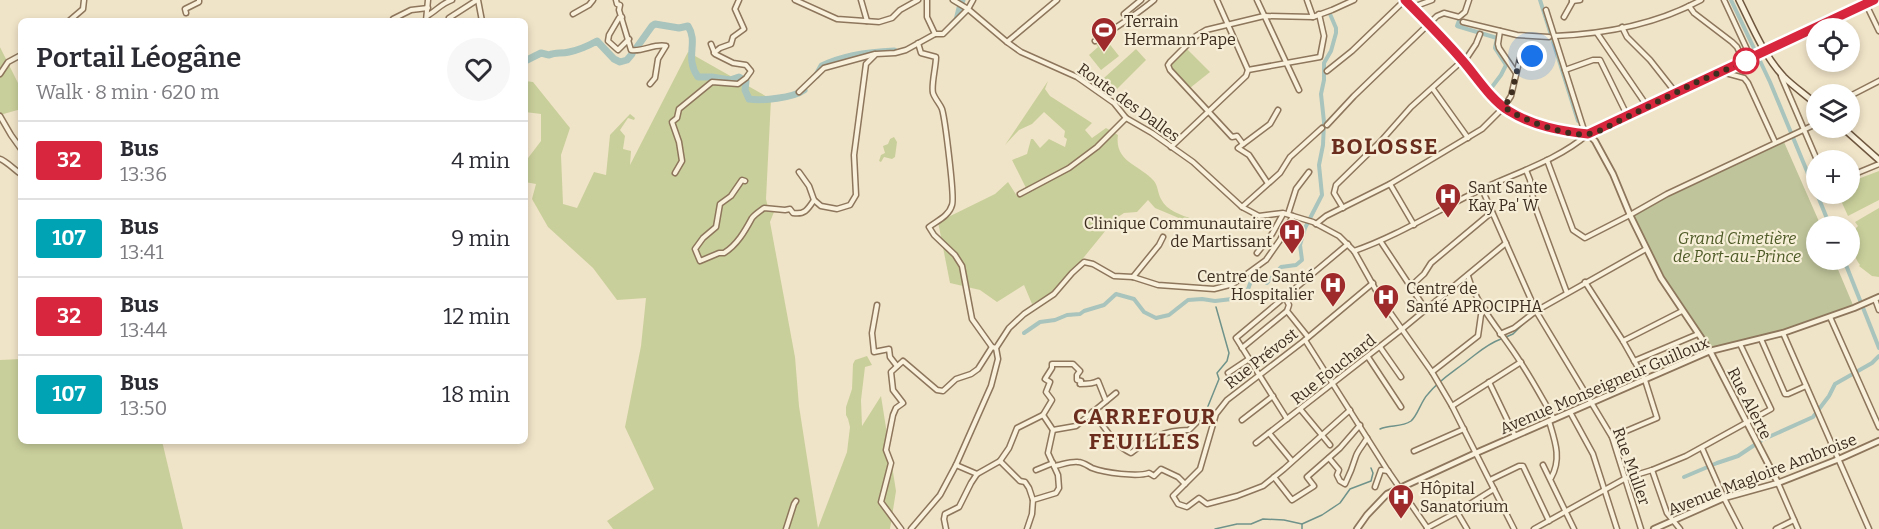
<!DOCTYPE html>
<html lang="en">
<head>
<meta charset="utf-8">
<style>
  body { margin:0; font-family:Bitter,serif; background:#f7f7f7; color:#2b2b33; height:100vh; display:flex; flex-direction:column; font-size:22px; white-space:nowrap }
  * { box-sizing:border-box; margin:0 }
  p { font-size:20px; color:#7c7c81 }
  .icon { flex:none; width:33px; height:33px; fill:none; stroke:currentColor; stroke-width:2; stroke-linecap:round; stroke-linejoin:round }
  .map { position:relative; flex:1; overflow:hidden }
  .side { position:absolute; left:18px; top:18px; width:510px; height:426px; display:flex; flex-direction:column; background:#fff; border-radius:9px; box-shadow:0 3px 9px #0003 }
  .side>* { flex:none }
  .badge { padding:0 12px; border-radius:4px; font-size:21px; line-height:39px }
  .tools { position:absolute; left:1806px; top:18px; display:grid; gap:12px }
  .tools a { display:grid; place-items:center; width:54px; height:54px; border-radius:50%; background:#fff; box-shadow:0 3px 9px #0003; font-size:30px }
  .you { position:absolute; width:30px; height:30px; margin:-15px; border:4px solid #fff; border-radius:50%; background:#1a73e8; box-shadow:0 0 0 9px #1a73e833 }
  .map>.badge { position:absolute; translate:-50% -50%; box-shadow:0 0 0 3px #fff }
  .round { display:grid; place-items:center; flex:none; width:63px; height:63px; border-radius:32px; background:#f7f7f7 }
  .headline { display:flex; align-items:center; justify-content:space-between; height:102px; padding:0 18px }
  h1 { font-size:28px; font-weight:600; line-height:45px }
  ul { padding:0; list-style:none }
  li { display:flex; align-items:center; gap:18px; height:78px; padding:0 18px; border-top:2px solid #e1e1e2 }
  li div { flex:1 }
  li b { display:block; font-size:22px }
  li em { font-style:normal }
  li .badge { min-width:66px; font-weight:700; text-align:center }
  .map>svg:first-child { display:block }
  .green { fill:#c9cf9b }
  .cemetery { fill:#bfc49a }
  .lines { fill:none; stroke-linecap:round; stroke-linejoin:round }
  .stream { stroke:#6f938a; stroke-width:1.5 }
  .canal { stroke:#a9c4bc; stroke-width:4 }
  .river { stroke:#a9c4bc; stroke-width:7 }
  .minor-casing { stroke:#8d765c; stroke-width:7 }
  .tertiary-casing { stroke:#8d765c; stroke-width:8 }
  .secondary-casing { stroke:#6f573f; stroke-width:8 }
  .primary-casing { stroke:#5b4430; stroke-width:9 }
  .minor { stroke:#faf1dc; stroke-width:4 }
  .tertiary { stroke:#faf1dc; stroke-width:4.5 }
  .secondary { stroke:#faf1dc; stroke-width:5 }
  .primary { stroke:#f3d9a0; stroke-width:6 }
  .line-casing { stroke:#fff; stroke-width:14 }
  .line { stroke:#d7263d; stroke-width:9 }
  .walk { stroke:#3d2e20; stroke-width:6; stroke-dasharray:0 10.8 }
  .stop-dot { fill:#fff; stroke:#d7263d; stroke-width:3 }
  .labels { text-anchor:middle; stroke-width:4.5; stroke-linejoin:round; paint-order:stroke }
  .poi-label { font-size:16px; fill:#3d2e20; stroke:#f7eed8; text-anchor:start }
  .street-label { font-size:16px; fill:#3d2e20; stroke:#f7eed8 }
  .park-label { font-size:16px; font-style:italic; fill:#4d5a26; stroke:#f7eed8 }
  .district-label { font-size:22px; font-weight:bold; letter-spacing:1.5px; fill:#6b2e1e; stroke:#f7eed8 }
</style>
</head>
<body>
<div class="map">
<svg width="1879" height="529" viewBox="0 0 1879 529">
  <rect width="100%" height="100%" fill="#f0e4c8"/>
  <!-- green -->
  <g class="green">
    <polygon points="1104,37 1119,56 1101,70 1089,55 1098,47 1095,43"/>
    <polygon points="0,47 21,89 21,109 0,115"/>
    <polygon points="1186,48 1210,72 1190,88 1171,71 1170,62"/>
    <polygon points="1136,49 1146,60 1108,98 1094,87"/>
    <polygon points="688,52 771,99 766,199 769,212 774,212 770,222 795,357 799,406 818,528 847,452 850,427 848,419 846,415 846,407 852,389 853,364 855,360 867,356 872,365 865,367 861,400 862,426 881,396 896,491 890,529 613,529 607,521 654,489 625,427 641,346 646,298 617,300 593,268 548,227 532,199 536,184 525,182 525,162 541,141 541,114 525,112 525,81 533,82 570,128 561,155 563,204 577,208 594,172 606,175 610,135 630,114 635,118 634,120 628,118 620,130 625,136 623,149 631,151 630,165"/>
    <path d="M1048,81l-3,8 5,7 42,27 -7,7 7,8 14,-10 12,7c-4,27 22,30 36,46 4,5 4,13 7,18 6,12 20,16 32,20v5l-38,-16 -7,-8 -11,12 -13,1 -9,6 -48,59 -18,17 -17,9 -8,-19 -27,17 -17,-12 -30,-7 -12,-61 57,-28 13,-12 9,14 11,-4 -16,-32 15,-6 4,-15h2l7,9 9,-9 16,8 2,-8 -3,-2 1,-6 -21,-19 -12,12 -13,6 -14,15z"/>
    <polygon points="894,137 897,142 895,157 892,159 884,157 881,162 879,161 881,155 885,153 883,146 888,144 890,139"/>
    <polygon points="1879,171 1879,200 1848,216 1838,194 1850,194 1850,182"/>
    <path d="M1879,208v69l-7,-1 -13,-10 1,-1c-8,-11 -9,-21 -4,-33l-2,-2 4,-4 -3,-4z"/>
    <polygon points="21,359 21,441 162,441 183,529 0,529 0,360"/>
  </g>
  <!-- cemetery -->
  <path class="cemetery" d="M1784,142l37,84h-5v34h18l19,45 -71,25 -69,17 -5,-2 -40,-61 -35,-69c48,-29 99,-50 151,-73z"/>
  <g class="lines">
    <!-- stream -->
    <g class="stream">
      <polyline points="1506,337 1513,334 1525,322"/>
      <polyline points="1204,416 1219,379 1217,373 1227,361 1229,353 1216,307"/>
      <path d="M1380,429c10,-5 21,-1 31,-8 7,-6 10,-20 17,-27 11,-14 25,-22 39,-33 12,-9 20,-17 34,-22"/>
      <polyline points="1215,529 1237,524 1251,524 1263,519 1284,520 1302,524"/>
      <polyline points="1302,529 1302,524 1322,515 1340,503 1350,489 1371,481 1373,473 1371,468"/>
    </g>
    <!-- canal -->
    <g class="canal">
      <polyline points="1540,0 1578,121"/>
      <polyline points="1731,0 1770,82 1816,193"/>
      <polyline points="1460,18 1457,26 1497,38 1495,48 1506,65 1501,75 1492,87"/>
      <polyline points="1817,194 1830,226"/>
      <polyline points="1844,260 1879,348"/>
      <polyline points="1024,333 1040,322 1055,320 1067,315 1080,314 1084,311 1104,305 1116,294 1134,299 1144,312 1156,318 1169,315 1188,300 1202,299 1215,301 1232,299 1247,292 1251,281 1259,278 1267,283 1281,267 1296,265 1302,260 1300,245 1305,228 1322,195 1319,165 1323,145 1324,122 1321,94 1324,80 1324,63 1331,51 1336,33 1336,28 1330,14"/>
      <polyline points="1684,477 1717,463 1738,456 1762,440 1813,417 1829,396 1835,384 1872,363 1879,356"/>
    </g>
    <!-- river -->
    <g class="river">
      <polyline points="953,24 957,20 962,0"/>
      <path d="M637,47l15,-21 3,-2 24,4 9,-2c11,17 -4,31 10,51h14l18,3 9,-3 7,4 -1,9 4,9c13,2 44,-1 55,-9"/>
      <path d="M525,61l16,-8 8,2c7,-3 12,-1 20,-3 10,-2 19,-6 28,-11l17,18 6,3 7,-2 5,-6"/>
      <path d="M817,75l5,-9c22,-11 48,-14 72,-15"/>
    </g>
    <!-- minor casing -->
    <g class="minor-casing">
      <g id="minor">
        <polyline points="478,0 482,21"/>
        <path d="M616,0l1,4 3,1 -1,5 12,40c12,2 24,-7 35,-4l-8,13 -3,19 -5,6"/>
        <polyline points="795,0 837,19 879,22 892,18 900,10 918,0"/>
        <polyline points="861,0 867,21"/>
        <polyline points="953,0 968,9 1007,42 1021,52 1077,77 1114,103 1126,118 1152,133 1193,162 1242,207 1259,216 1283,213 1313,222 1339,236 1354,251 1382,301 1432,372 1452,406 1514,529"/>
        <polyline points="1217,0 1248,70"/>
        <polyline points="1257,0 1299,90"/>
        <polyline points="1307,0 1313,17"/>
        <polyline points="1724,0 1751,58"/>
        <polyline points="1864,0 1879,31"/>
        <polyline points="1572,1 1580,0"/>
        <polyline points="1689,6 1694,13 1732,42 1737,47 1744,62"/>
        <polyline points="1413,7 1432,0"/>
        <polyline points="968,9 973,0"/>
        <polyline points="186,13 185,9 199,2 199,0"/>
        <polyline points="573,14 589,5 593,0"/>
        <polyline points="1124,14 1141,0"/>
        <path d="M427,16c9,-5 15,-13 25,-16"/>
        <polyline points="622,17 619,18 609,35 608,41 618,50 629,39"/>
        <polyline points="1564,17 1573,1"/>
        <polyline points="449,18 477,0"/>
        <polyline points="69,21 83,9 84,0"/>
        <polyline points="393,21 393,19 411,10 428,8"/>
        <polyline points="426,21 428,0"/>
        <polyline points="1463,22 1517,35 1549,37"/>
        <polyline points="1622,27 1627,37 1650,60 1676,93"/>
        <polyline points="1500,31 1498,44 1499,48 1516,73"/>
        <polyline points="1597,33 1647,106"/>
        <polyline points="935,34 943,34 968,9"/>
        <path d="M1555,36c49,-2 102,-12 146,-36"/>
        <path d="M1095,41c20,-13 40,-25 59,-41"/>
        <polyline points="1007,42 1057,0"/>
        <path d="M918,43l3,10 15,4c0,10 -5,28 -3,36 2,6 7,11 9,16 3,10 13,89 10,96 -3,11 -15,16 -23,22l5,8 21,20 7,11 10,53 20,28 4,1"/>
        <polyline points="714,53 720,48 731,44 733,37 744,29 735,9 739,0"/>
        <polyline points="1464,62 1476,44 1480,34"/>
        <polyline points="1565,70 1593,60 1600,60 1627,115"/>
        <polyline points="1327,71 1352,51 1405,0"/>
        <polyline points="1722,72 1744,78 1748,83 1775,142"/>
        <polyline points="0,74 8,62 21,55"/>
        <polyline points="1781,76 1817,160"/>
        <polyline points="1433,89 1468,138"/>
        <polyline points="799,92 824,68 875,54"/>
        <polyline points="1850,96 1879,81"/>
        <polyline points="0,116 11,135 21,149"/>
        <polyline points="1327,125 1354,96 1437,16 1444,13 1459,17 1465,12 1469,0"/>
        <polyline points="1243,144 1237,136 1232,137 1170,70 1168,65 1170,62 1196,36 1206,30 1264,16 1313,17 1332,10 1354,0"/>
        <polyline points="1171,147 1246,76 1248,70 1320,57 1324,36 1319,14"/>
        <path d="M0,159c5,1 16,12 21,15"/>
        <polyline points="1547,160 1573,230 1585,238 1630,215 1667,194 1816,124"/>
        <polyline points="1526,170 1530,180 1534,204 1567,293"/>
        <polyline points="799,172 809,186 814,200 821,206 837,209 850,205 856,195 854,155 866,64 876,54 895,53 906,50 935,34 927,17 927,0"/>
        <polyline points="675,173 682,161 679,142 672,122 677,118 679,109 712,82 738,84 746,78 751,71 746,65 733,63 715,54 711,44"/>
        <polyline points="1850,176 1879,164"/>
        <path d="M745,181l-3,-1 -11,16 -11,8 -4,23 -13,11 -8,11 5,12 19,-8h5c13,-8 21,-22 28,-35 3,-4 8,-7 12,-10l21,2 5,-1 3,4c12,2 15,-4 21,-13"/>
        <polyline points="1267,182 1249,155 1238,148 1270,124 1278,110"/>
        <polyline points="1390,184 1414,225"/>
        <polyline points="1482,189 1536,311 1612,437 1641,529"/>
        <polyline points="1020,194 1069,168 1097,147 1126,118"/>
        <polyline points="1242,207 1280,173 1290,157 1322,128"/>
        <polyline points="1343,208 1334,193 1336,185 1381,141 1411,107 1463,60"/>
        <polyline points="1288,214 1296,189 1309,172"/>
        <polyline points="1316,224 1326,216 1390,184 1482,129 1504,107 1511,96 1520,58 1529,50 1532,55"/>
        <polyline points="1381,242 1426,310"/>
        <path d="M1354,251c46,-16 85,-42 128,-62 36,-17 76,-29 106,-55l-4,-4 -38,-120"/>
        <polyline points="1257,253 1272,234 1283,214"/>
        <path d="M1468,276c9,31 36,59 53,87 12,18 22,37 33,56"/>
        <polyline points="1133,277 1159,245 1163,237"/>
        <polyline points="1585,282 1623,341 1645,380 1657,418 1612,437"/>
        <polyline points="1411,286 1424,274 1431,263 1492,212"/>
        <polyline points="1285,297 1289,305 1287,311 1308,337"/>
        <polyline points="1875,299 1879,310"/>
        <polyline points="877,305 872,333 874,352 889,349 890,357 897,366"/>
        <polyline points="1830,317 1879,427"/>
        <polyline points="1783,333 1869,529"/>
        <polyline points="1500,334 1514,328 1536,311 1646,249"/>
        <polyline points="1761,339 1785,394 1788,394 1806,386"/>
        <polyline points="1305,340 1388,471 1428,529"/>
        <polyline points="1623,341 1682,311"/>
        <polyline points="1380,347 1401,377"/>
        <polyline points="1242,348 1287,311"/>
        <polyline points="1368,357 1401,407"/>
        <polyline points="1634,361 1698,334"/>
        <polyline points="1432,372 1478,336 1481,315 1485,309"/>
        <polyline points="1228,373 1249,359"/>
        <polyline points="1489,382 1515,436"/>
        <polyline points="1452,406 1521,362"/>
        <polyline points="1301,410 1330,445"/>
        <polyline points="1350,410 1284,469 1263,486 1237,496 1207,504 1199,498 1187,507 1178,504 1173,496 1200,469 1216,414 1227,400 1305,340 1373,283"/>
        <path d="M1092,412c14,15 20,32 39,41 19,-15 33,-23 58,-23l8,-8"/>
        <polyline points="1570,412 1593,454 1617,529"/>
        <path d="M1043,415l9,-15 -6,-8 4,-10 -5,-3 7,-11v-4h21l7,7 -3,4v5l4,1 -1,3c7,0 13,0 18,-3l8,20"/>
        <polyline points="1287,419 1236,338 1348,244"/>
        <polyline points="1242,420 1273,396"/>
        <path d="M1549,421c6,20 13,38 2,57"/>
        <polyline points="1053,430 1076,426 1116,393"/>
        <polyline points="1269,433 1292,461"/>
        <polyline points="1256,443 1401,330 1506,243"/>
        <polyline points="1702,448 1724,498 1740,529"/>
        <polyline points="1414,451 1464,429"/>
        <path d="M1329,458l10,12 -2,5 3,6 5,3c5,-10 8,-18 11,-28 2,-6 8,-12 11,-18"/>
        <polyline points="1000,461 1020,481 1025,482 1029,488 1033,500"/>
        <polyline points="956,465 977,474 1000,461 1009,448 1017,428 1043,415 1053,430 1048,453 1058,475 1059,488 1056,493 1033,500 1032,514 1027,529"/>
        <polyline points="1543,465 1574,529"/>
        <path d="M1054,466c7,-1 17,-5 24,-4 5,0 10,4 14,6 13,5 45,9 57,5l5,3 7,-7 17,8 7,7"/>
        <polyline points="1036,470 1053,463"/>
        <polyline points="1652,470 1667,513 1680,529"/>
        <polyline points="1274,477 1292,500 1314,486 1307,477 1340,448 1360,425"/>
        <polyline points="1490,480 1519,466 1523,466 1549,521"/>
        <polyline points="1778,483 1798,529"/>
        <polyline points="1375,487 1381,470 1388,471"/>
        <polyline points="1457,512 1467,529"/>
        <polyline points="1427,528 1457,512 1494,489"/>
        <polyline points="786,529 794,504 796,501"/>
        <polyline points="901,529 881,502 891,463 886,450 893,415 896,408 903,403 893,390 891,372 903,361 937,390 943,391 956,379 971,374 978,369 992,347"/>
        <polyline points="911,529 940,495 956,465 991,386 998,359 996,348 1009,328 1024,314 1054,294 1072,273 1084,262 1093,264 1114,276 1133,277 1158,285 1214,289 1233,284 1266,260 1280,240 1293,216"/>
        <polyline points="946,529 944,519 945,514 959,507 971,483 977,474"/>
        <polyline points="1534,529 1626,478 1652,470 1686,456 1771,409 1740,344"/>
        <polyline points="1776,529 1794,520"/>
      </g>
    </g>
    <!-- tertiary casing -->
    <g class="tertiary-casing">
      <g id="tertiary">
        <polyline points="1588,134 1595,141 1613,174 1630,215 1661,278 1710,351 1778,483"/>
        <polyline points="1357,529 1367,515 1387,494 1476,453 1710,351 1783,333 1854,308 1879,297"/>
        <polyline points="1654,529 1724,498 1778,483 1839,459 1879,441"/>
      </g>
    </g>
    <!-- secondary casing -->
    <g class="secondary-casing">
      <g id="secondary">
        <path d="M1739,0c13,26 25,56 45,77 10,10 22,18 32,27"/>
        <polyline points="1843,128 1879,160"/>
      </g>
    </g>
    <!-- primary casing -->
    <g class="primary-casing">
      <path id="primary" d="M1405,0c20,20 39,39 57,60 15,17 28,39 47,51 24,15 52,20 79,23l286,-134"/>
    </g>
    <!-- minor -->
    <use href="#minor" class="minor"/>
    <!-- tertiary -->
    <use href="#tertiary" class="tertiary"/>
    <!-- secondary -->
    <use href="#secondary" class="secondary"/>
    <!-- primary -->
    <use href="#primary" class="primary"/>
  </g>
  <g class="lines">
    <!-- line casing -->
    <g class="line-casing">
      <path id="line" d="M1405,0c20,20 39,39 57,60 15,17 28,39 47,51 24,15 52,20 79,23l286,-134"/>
    </g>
    <!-- line -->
    <use href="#line" class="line"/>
    <!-- walk -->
    <path class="walk" d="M1532,56l-3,-6 -9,8 -9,38 -7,11c17,13 64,30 85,27 5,-1 10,-3 14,-5l92,-46 51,-22"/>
  </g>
  <!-- icons -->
  <defs>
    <g id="stadium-pin" transform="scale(1.35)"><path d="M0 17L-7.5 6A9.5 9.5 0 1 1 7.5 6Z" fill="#9e2a2b" stroke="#f7eed8"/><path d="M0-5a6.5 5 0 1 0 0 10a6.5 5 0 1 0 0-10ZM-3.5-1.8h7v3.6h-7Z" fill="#fff"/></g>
    <g id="hospital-pin" transform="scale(1.35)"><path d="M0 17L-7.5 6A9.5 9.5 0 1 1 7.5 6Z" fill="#9e2a2b" stroke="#f7eed8"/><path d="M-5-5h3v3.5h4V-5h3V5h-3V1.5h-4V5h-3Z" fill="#fff"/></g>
  </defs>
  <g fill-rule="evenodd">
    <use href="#stadium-pin" x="1104" y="30"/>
    <use href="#hospital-pin" x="1448" y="196"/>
    <use href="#hospital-pin" x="1292" y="232"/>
    <use href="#hospital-pin" x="1333" y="285"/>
    <use href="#hospital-pin" x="1386" y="297"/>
    <use href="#hospital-pin" x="1401" y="497"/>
  </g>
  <!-- markers -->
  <circle class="stop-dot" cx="1746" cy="61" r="12"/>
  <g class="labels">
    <!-- poi labels -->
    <g class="poi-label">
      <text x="1124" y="27">Terrain<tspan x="1124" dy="18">Hermann Pape</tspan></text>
      <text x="1468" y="193">Sant Sante<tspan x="1468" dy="18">Kay Pa' W</tspan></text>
      <text x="1272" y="229" text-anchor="end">Clinique Communautaire<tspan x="1272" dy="18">de Martissant</tspan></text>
      <text x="1314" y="282" text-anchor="end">Centre de Santé<tspan x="1314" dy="18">Hospitalier</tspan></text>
      <text x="1406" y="294">Centre de<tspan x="1406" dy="18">Santé APROCIPHA</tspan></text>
      <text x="1420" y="494">Hôpital<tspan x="1420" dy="18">Sanatorium</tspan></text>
    </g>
    <!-- street labels -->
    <g class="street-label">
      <text transform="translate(1129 102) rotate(36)" y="6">Route des Dalles</text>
      <text transform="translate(1261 358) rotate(-38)" y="6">Rue Prévost</text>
      <text transform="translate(1333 369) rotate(-38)" y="6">Rue Fouchard</text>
      <text transform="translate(1604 385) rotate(-23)" y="6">Avenue Monseigneur Guilloux</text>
      <text transform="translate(1750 403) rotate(63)" y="6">Rue Alerte</text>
      <text transform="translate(1632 466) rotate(70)" y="6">Rue Muller</text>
      <text transform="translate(1762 474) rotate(-21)" y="6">Avenue Magloire Ambroise</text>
    </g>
    <!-- park labels -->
    <g class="park-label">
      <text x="1737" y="244">Grand Cimetière<tspan x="1737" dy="18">de Port-au-Prince</tspan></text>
    </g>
    <!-- district labels -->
    <g class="district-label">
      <text x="1385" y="154">BOLOSSE</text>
      <text x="1145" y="424">CARREFOUR<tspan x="1145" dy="25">FEUILLES</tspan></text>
    </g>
  </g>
</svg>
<div class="tools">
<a><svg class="icon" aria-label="locate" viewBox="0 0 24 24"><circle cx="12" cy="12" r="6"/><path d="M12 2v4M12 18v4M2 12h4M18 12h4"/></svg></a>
<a><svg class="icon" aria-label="layers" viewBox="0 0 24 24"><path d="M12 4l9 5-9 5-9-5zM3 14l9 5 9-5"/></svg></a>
<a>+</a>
<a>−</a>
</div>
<div class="you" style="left:1532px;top:56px"></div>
<section class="side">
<div class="headline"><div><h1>Portail Léogâne</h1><p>Walk · 8 min · 620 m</p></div><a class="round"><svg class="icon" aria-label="heart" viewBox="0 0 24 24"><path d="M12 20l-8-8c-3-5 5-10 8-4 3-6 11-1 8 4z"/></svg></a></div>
<ul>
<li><span class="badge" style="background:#d7263d;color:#fff">32</span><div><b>Bus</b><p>13:36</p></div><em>4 min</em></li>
<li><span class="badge" style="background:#00a3b4;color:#fff">107</span><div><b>Bus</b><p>13:41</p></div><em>9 min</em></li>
<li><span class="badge" style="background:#d7263d;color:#fff">32</span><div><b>Bus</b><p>13:44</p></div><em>12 min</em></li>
<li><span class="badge" style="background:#00a3b4;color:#fff">107</span><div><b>Bus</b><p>13:50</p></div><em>18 min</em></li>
</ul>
</section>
</div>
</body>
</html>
